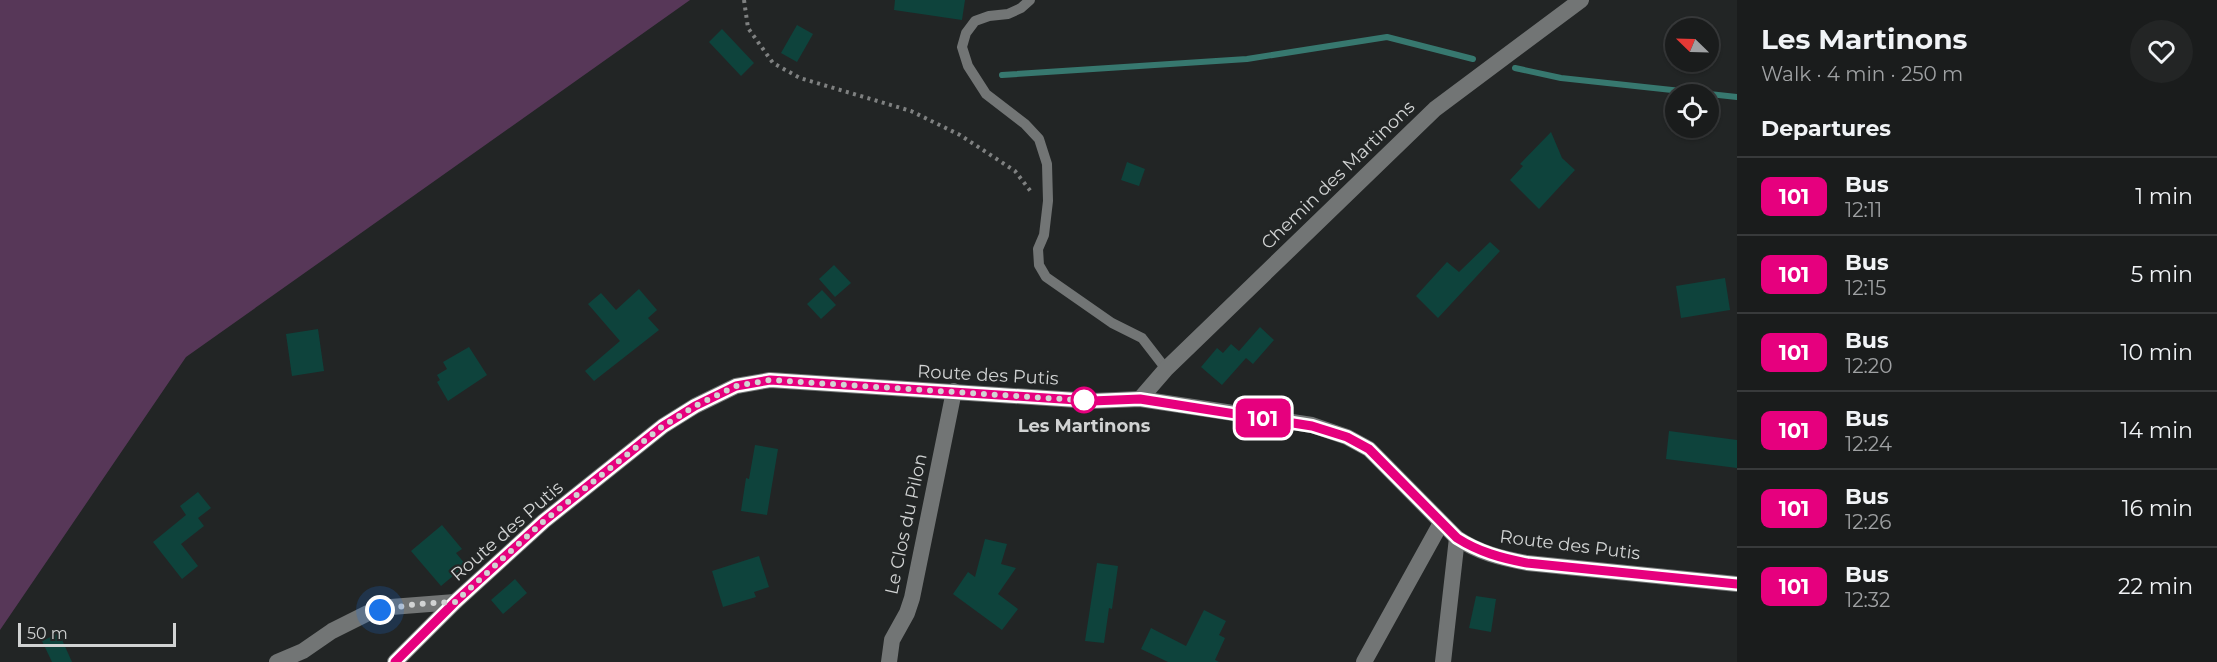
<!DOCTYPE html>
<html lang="en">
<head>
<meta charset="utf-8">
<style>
  body { margin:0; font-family:Montserrat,sans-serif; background:#232525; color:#f1f3f6; height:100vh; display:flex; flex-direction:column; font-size:22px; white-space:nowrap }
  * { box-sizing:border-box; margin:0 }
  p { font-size:20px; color:#9fa1a3 }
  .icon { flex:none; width:33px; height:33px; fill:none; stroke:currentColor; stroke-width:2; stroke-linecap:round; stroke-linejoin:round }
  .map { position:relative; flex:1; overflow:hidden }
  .sheet { display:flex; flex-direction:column; background:#1a1c1c; width:480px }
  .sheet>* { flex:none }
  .badge { padding:0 12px; border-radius:9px; font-size:21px; line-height:39px }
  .needle { width:39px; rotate:293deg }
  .buttons { position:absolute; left:1665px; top:18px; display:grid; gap:12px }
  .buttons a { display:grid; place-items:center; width:54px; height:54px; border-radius:50%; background:#1a1c1c; box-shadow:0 2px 4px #0004,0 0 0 2px #383a3b; font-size:30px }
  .scale { position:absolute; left:18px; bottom:15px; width:158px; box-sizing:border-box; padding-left:6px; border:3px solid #d1d3d3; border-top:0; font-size:16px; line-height:21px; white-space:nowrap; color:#d1d3d3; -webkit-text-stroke:4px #222525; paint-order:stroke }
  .you { position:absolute; width:30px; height:30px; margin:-15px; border:4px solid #fff; border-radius:50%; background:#1a73e8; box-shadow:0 0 0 9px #1a73e833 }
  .map>.badge { position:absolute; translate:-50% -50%; box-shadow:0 0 0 3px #fff }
  h2 { padding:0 24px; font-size:22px; line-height:54px }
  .round { display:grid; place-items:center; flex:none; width:63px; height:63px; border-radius:32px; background:#232525 }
  .head { display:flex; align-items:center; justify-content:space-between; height:102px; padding:0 24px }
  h1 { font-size:28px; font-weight:700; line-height:45px }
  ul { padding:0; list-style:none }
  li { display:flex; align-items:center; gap:18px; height:78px; padding:0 24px; border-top:2px solid #383a3b }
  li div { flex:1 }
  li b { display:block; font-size:22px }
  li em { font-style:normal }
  li .badge { min-width:66px; font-weight:700; text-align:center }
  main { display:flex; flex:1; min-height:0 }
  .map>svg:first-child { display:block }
  .green { fill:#573758 }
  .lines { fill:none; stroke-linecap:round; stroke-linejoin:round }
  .stream { stroke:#37786f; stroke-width:6 }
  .building { fill:#0e433c }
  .path { stroke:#7f8181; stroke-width:4; stroke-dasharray:3 4.5; stroke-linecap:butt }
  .service { stroke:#727575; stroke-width:10 }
  .minor { stroke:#727575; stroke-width:16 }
  .tertiary { stroke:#727575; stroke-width:16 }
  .line-casing { stroke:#fff; stroke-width:14 }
  .line { stroke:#e6007e; stroke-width:9 }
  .walk { stroke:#d1d3d3; stroke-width:6; stroke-dasharray:0 10.8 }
  .stop-dot { fill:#fff; stroke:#e6007e; stroke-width:3 }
  .labels { text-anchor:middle; stroke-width:4.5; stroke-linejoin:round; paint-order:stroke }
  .street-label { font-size:18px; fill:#d1d3d3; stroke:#222525 }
  .stop-label { font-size:18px; font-weight:bold; fill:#d1d3d3; stroke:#222525 }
</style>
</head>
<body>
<main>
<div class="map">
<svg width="1737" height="662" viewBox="0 0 1737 662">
  <rect width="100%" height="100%" fill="#222525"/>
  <!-- green -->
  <polygon class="green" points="0,0 690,0 186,357 0,630"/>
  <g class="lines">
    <!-- stream -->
    <g class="stream">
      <polyline points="1515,68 1561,78 1737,97"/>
      <polyline points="1002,75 1247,59 1387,37 1473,59"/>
    </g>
  </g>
  <!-- building -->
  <g class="building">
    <polygon points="895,0 965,0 962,20 894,10"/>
    <polygon points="797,25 813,34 797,62 781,53"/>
    <polygon points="722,29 754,63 741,76 709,42"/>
    <polygon points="1551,132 1562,158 1575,170 1539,209 1510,180 1523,166 1520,164"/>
    <polygon points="1127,162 1145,169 1139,186 1121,180"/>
    <polygon points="1490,242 1500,251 1438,318 1416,296 1447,262 1459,272"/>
    <polygon points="834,265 851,283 835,297 819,279"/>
    <polygon points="1725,278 1730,310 1681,318 1676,286"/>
    <polygon points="639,289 657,310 648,318 659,330 594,381 585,371 620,341 588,304 601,293 616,310"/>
    <polygon points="822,290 836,305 821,319 807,304"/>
    <polygon points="1260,327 1274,340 1253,364 1246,358 1222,385 1201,367 1217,348 1223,353 1231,344 1239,351"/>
    <polygon points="318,329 324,371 292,376 286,334"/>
    <polygon points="469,347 487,375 448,401 437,382 440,380 437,375 447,369 443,362"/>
    <polygon points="1669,431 1737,440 1737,468 1666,459"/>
    <polygon points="755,445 778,449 767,515 741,511 746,478 749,479"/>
    <polygon points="198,492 211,508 198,518 204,526 181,544 198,566 182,579 153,542 186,515 180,506"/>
    <polygon points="442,525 462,549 456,553 466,565 441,586 411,551"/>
    <polygon points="985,539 1007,544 1001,564 1016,568 998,594 1018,609 1002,630 953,594 968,572 975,577"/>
    <polygon points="759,556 769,587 754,592 756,597 723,607 712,571"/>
    <polygon points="1097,563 1118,566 1112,609 1109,608 1104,643 1085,641"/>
    <polygon points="515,579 527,593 503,614 491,600"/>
    <polygon points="1476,596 1496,599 1491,632 1469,628"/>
    <polygon points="1204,610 1226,621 1219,635 1225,638 1215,660 1219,662 1168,662 1141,649 1151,628 1186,646"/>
    <polygon points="59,633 72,662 52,662 42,641"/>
  </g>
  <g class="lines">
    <!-- path -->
    <polyline class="path" points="744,0 748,28 773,63 800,78 911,111 960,135 1015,171 1032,193"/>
    <!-- service -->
    <polyline class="service" points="1030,0 1021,8 1008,14 989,16 975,21 966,33 962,47 968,66 986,94 1025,124 1039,139 1047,164 1048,201 1044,235 1038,249 1039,265 1046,277 1112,323 1142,338 1166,369"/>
    <!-- minor -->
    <g class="minor">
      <polyline points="1140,399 1166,369 1435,109 1581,0"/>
      <polyline points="277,662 303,651 332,631 368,613 391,607 455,602"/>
      <polyline points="889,662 892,640 907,613 912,598 954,391"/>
      <polyline points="1364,662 1441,523"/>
      <polyline points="1443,662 1457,538"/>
    </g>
    <!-- tertiary -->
    <path class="tertiary" d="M395,662l60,-60 89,-81 119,-95 32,-20 41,-20 34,-6 322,21 48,-2 172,26 35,12 22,12 88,89c22,15 44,20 70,25l210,21"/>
  </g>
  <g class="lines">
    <!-- line casing -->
    <g class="line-casing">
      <path id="line" d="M395,662l60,-60 89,-81 119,-95 32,-20 41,-20 34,-6 322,21 48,-2 172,27 35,11 22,12 88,89c22,14 44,20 70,25l210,21"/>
    </g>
    <!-- line -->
    <use href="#line" class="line"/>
    <!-- walk -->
    <polyline class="walk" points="380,610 416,604 455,602 544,521 663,426 695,406 736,386 770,380 1092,401 1084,400"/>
  </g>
  <!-- markers -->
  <circle class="stop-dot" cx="1084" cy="400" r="12"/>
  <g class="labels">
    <!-- street labels -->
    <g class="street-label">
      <text transform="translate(1338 175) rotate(-44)" y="6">Chemin des Martinons</text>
      <text transform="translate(988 375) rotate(3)" y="6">Route des Putis</text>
      <text transform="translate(906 524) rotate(-78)" y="6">Le Clos du Pilon</text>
      <text transform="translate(507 531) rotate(-41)" y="6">Route des Putis</text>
      <text transform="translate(1570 545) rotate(7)" y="6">Route des Putis</text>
    </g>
    <!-- stop labels -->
    <g class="stop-label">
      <text x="1084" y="432">Les Martinons</text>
    </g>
  </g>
</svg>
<div class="buttons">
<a><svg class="needle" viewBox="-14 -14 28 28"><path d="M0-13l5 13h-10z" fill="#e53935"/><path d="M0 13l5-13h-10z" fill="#9fa1a3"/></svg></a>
<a><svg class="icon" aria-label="locate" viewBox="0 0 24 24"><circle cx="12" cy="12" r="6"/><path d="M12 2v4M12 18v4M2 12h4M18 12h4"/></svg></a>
</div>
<div class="scale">50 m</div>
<div class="you" style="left:380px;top:610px"></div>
<b class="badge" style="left:1263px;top:418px;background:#e6007e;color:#fff">101</b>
</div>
<section class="sheet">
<div class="head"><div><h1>Les Martinons</h1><p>Walk · 4 min · 250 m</p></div><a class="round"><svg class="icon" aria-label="heart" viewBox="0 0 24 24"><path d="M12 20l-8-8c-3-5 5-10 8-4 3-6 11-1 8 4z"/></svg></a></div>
<h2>Departures</h2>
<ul>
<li><span class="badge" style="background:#e6007e;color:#fff">101</span><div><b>Bus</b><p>12:11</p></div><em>1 min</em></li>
<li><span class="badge" style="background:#e6007e;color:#fff">101</span><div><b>Bus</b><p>12:15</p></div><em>5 min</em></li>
<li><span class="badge" style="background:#e6007e;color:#fff">101</span><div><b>Bus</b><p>12:20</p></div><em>10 min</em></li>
<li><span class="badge" style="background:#e6007e;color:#fff">101</span><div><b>Bus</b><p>12:24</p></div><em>14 min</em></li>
<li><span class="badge" style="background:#e6007e;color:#fff">101</span><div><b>Bus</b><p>12:26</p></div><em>16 min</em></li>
<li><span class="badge" style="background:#e6007e;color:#fff">101</span><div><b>Bus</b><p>12:32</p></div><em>22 min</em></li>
</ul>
</section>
</main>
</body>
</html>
